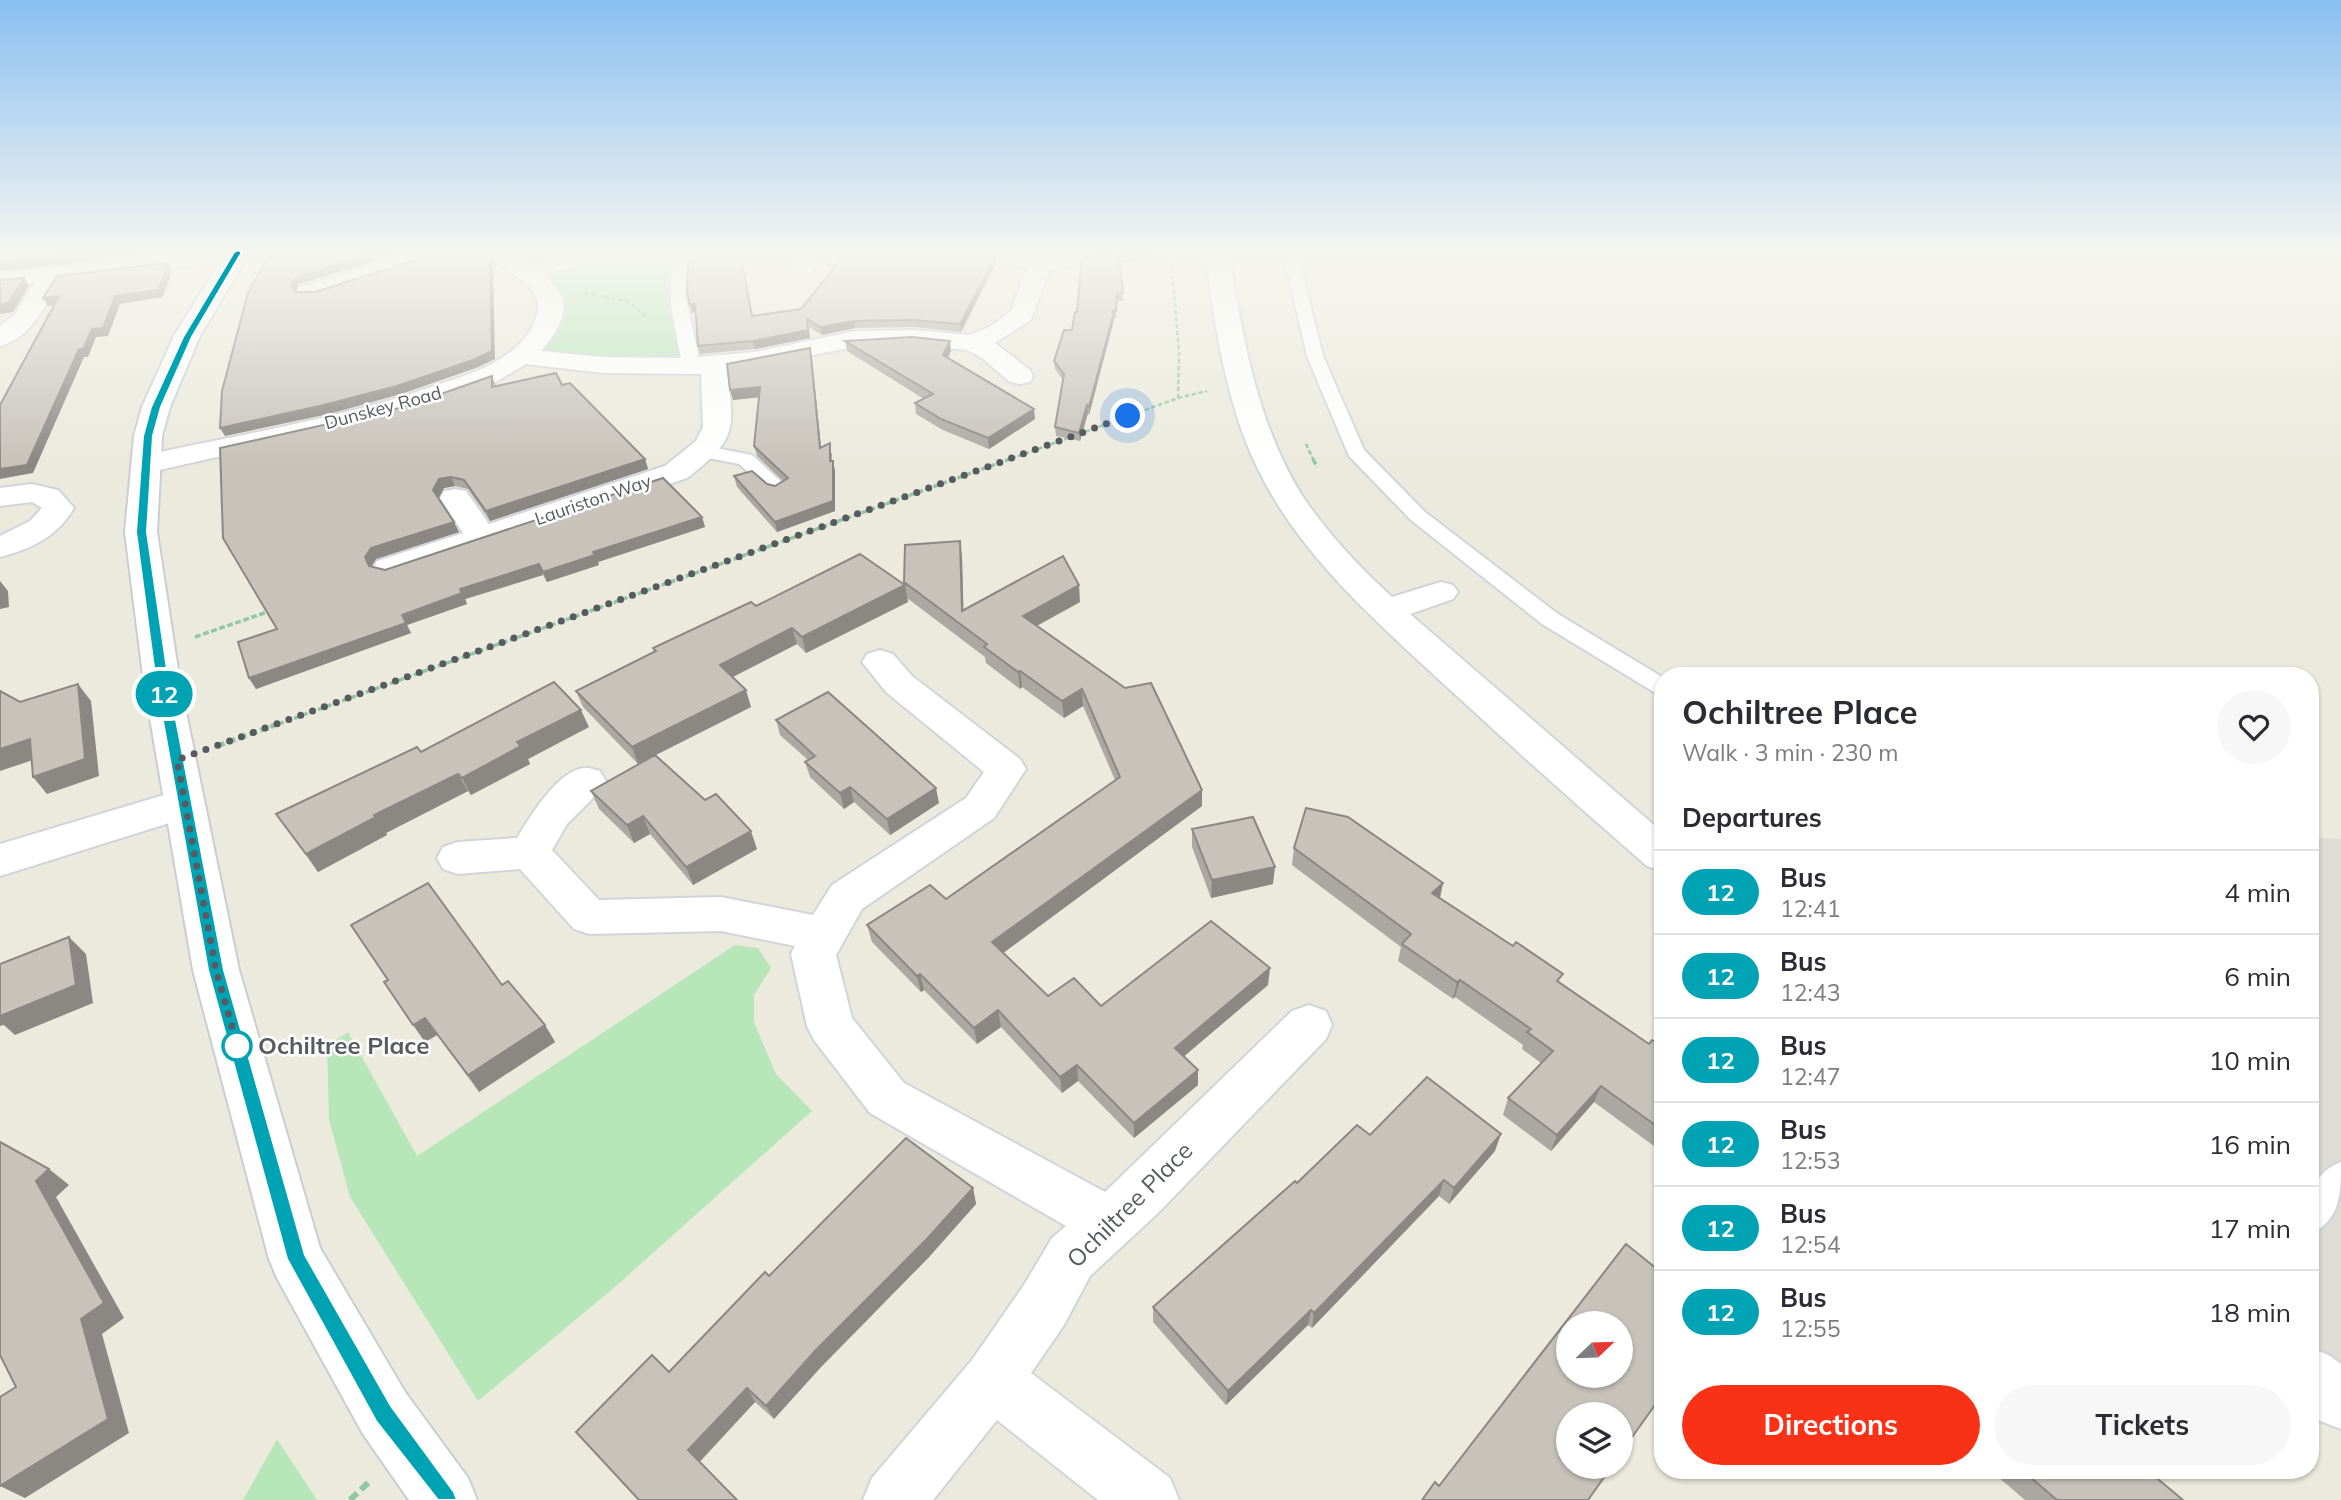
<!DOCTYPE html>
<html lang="en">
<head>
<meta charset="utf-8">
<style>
  body { margin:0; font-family:Mulish,sans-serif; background:#f7f7f7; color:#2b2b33; height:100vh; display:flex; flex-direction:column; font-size:26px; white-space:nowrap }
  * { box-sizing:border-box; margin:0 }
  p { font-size:23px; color:#7c7c81 }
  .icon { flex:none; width:38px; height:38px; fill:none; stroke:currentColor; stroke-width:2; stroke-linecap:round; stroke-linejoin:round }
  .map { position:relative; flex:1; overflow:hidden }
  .side { position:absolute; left:1654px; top:667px; width:665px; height:812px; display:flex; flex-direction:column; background:#fff; border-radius:28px; box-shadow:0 2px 5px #0004 }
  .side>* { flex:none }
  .badge { padding:0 14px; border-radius:23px; font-size:24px; line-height:46px }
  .needle { width:46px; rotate:67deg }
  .fabs { position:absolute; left:1556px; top:1311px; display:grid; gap:14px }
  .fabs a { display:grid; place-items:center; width:77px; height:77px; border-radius:50%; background:#fff; box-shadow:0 2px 5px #0004; font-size:35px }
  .you { position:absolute; width:35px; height:35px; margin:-18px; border:5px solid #fff; border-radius:50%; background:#1a73e8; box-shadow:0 0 0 10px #1a73e833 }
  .map>.badge { position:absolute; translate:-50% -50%; box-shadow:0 0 0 4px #fff }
  h2 { padding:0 28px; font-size:26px; line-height:63px }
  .round { display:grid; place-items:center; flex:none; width:74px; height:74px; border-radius:37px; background:#f7f7f7 }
  .overview { display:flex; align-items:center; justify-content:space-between; height:119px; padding:0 28px }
  h1 { font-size:33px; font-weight:700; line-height:52px }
  .primary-button { display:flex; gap:14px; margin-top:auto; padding:14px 28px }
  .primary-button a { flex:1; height:80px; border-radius:42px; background:#f93117; color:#fff; font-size:28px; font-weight:700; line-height:80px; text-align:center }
  .primary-button a+a { background:#f7f7f7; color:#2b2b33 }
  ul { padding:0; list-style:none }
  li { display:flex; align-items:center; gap:21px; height:84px; padding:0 28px; border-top:2px solid #e1e1e2 }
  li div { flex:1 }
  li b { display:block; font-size:26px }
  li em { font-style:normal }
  li .badge { min-width:77px; font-weight:700; text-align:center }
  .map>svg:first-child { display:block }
  .industrial { fill:#dfdcd6 }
  .green { fill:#b7e7b8 }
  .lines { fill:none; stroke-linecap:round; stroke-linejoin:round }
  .lane-casing { stroke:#d1d4da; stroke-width:4 }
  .street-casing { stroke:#d1d4da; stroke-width:4 }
  .secondary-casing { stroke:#c9cdd4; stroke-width:4 }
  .path-far3 { stroke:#90c8a2; stroke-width:2.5; stroke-dasharray:4.5 2.5; stroke-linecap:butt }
  .path-far2 { stroke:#90c8a2; stroke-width:3.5; stroke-dasharray:6 2.5; stroke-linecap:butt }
  .path-far1 { stroke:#90c8a2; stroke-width:5; stroke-dasharray:8 3.5; stroke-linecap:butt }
  .path { stroke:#90c8a2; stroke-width:6; stroke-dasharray:10 5; stroke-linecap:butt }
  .lane { fill:#fff; fill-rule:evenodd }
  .street { fill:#fff; fill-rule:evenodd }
  .secondary { fill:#fff; fill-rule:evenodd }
  .wall { fill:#aba8a1 }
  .shaded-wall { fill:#8b8883 }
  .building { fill:#c7c3bb; stroke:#8b8883; stroke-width:2; fill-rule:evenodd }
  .line { fill:#00a3b4; stroke:#fff; stroke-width:2 }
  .walk { stroke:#575b61; stroke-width:7; stroke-dasharray:0 12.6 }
  .stop-dot { fill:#fff; stroke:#00a3b4; stroke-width:3.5 }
  .labels { text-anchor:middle; stroke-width:5; stroke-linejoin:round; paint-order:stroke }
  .far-street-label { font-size:18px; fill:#575b61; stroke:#fff }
  .near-stop-label { font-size:24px; font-weight:bold; fill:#575b61; stroke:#fff; text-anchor:start }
  .near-street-label { font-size:24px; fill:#575b61; stroke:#fff }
</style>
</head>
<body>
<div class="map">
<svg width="2341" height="1500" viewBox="0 0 2341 1500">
  <rect width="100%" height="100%" fill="#eceadd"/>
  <!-- industrial -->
  <polygon class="industrial" points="2310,837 2341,839 2341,1386 2310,1363"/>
  <!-- green -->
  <g class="green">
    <polygon points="603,252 676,252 686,363 527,355 549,331 531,272"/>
    <polygon points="735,945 758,948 771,968 754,995 754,1022 776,1074 812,1111 616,1286 478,1401 350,1197 329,1120 327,1046 348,1032 417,1156"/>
    <polygon points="277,1439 317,1500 243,1500"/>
  </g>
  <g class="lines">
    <!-- lane casing -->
    <g class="lane-casing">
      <g id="lane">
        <polygon points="672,252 686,252 686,299 698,352 696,369 690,370 682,365 671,307"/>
        <polygon points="1283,252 1297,252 1323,356 1364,450 1425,512 1558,614 1662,677 1662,695 1654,692 1542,624 1411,520 1349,456 1307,356"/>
        <polygon points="705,446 752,455 788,488 778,494 771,492 739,464 698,456 696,452"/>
        <path d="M2341,1162c0,31 0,58 -31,72 0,-31 -3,-59 31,-72z"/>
      </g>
    </g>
    <!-- street casing -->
    <g class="street-casing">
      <g id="street">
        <path d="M191,252l58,2 -4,5 -8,2 -177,20c-15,25 -29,57 -60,65v-20l15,-12 19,-31 -34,4v-14z"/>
        <polygon points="411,252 447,252 443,257 318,297 309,299 300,297 297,292 300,287"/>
        <path d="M486,252h27l17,12 41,-12h38l-4,5 -62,18c6,6 15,13 18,21 9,19 -8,41 -20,55l62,6 83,1 69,-6 100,-21 59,-1 56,5 21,-9 20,-15 15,-42 -37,-11 -3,-6h33l21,6 33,-6 40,2 -4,5 -60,11 -18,50 -36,23 35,27 3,6 -3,6 -10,2 -10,-2 -28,-24 -15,-8 -53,-5 -59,2 -128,24c8,60 9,69 -40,107l-298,100 -12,-3 -4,-7 4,-7 86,-28 -23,-35 4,-7 11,-2 11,2 23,33 176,-58 31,-25 7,-14 -2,-53 -98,-1 -77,-9 -37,22 -81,28 -262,59 -10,-3 -5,-6 5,-6 10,-3c97,-21 197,-37 291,-70 25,-8 56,-18 77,-36 13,-11 25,-28 24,-45 -1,-22 -41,-36 -52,-52z"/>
        <polygon points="785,252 809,252 817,267 813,272 797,272"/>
        <path d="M1205,252h24c13,84 28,172 74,245 25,37 56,70 89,100l49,-15 12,3 5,7 -5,7 -43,15 252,218v39l-15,-5c-68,-59 -135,-119 -201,-180 -70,-65 -147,-131 -189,-219 -32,-67 -42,-142 -52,-215z"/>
        <path d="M32,484l26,6 16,18c-17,29 -43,41 -74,49v-21l30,-15 12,-13 -10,-6 -32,4v-18z"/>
        <path d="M880,650l13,4 19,22 108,83 6,10 -32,49 -132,91 -26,46 16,63 52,65 201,109 187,-181 17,-6 17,6 6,14 -6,14 -167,173 -69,64 -26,49 -33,48 139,105 9,22h-81l-101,-80 -64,80h-70l9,-22 100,-118 52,-75 28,-47 14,-12 -196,-113 -56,-73 -7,-14 -16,-72 4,-8 -74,-15 -132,3 -15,-5 -54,-60 -62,5 -15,-5 -6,-11 6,-11 15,-5 59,-4c13,-21 40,-67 67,-70 5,-1 11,2 16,3l6,10 -6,10 -33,33 -15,26 47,50 122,-3 92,18 19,-30 134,-87 18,-26 -98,-80 -24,-30 5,-8z"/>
        <polygon points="184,789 198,794 204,804 198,814 0,876 0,844"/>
        <polygon points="2310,1347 2330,1356 2341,1364 2341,1429 2320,1421 2310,1413"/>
      </g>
    </g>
    <!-- secondary casing -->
    <g class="secondary-casing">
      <polygon id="secondary" points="226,252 250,252 200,336 170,407 162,436 157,532 180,683 239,970 320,1248 405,1392 468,1478 477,1500 409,1500 363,1434 277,1278 269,1259 193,970 144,683 125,532 134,436 142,407 174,336"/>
    </g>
    <!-- path-far3 -->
    <g class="path-far3">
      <polyline points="584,293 627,301 646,316"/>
      <polyline points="1178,398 1207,391"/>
      <polyline points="1079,434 1178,398 1179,353 1171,252"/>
      <polyline points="1306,444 1314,461"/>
      <polyline points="1005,461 1071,437"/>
    </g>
    <!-- path-far2 -->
    <g class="path-far2">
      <polyline points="1313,459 1317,467"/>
      <polyline points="195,637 270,611"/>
      <polyline points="270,727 1010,459"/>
    </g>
    <!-- path-far1 -->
    <polyline class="path-far1" points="217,746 275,725"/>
    <!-- path -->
    <polyline class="path" points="350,1500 370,1481"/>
    <!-- lane -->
    <use href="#lane" class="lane"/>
    <!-- street -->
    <use href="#street" class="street"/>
    <!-- secondary -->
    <use href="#secondary" class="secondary"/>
  </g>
  <!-- wall -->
  <g class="wall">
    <polygon points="1151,252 1152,262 1120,263 1123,301 1117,301 1116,318 1114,318 1089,415 1088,413 1080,441 1056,436 1055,427 1063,380 1055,369 1054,361 1072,330 1077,312 1082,259"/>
    <polygon points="996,255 996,263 961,332 914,327 855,328 822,335 809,327 810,338 755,349 700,354 698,346 696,312 692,313 690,305 752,316 801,309"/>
    <polygon points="845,341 951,351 948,358 1035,419 989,449 943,430 916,414 915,403 924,399 847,351"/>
    <polygon points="812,358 821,447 832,453 832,461 835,471 835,511 777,532 737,487 734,476 775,486 783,481 757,456 754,446 759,397 733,400"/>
    <polygon points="492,376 496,386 562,385 645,459 648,469 490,521 468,489 455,486 444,488 439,498 459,532 376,559 371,567 385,570 702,517 705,527 598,562 599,565 547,582 543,575 465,599 467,604 407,625 411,633 256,689 249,678 404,407"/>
    <polygon points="962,557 963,610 1080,602 1037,626 1202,806 1003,953 1048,996 1101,1006 1268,985 1184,1056 1198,1070 1198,1085 1134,1138 1078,1081 1062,1093 1001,1027 977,1044 924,990 921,992 872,942 867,925 946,899 1115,780 1083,706 1064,718 1022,687 1020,689 986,663 985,657 907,598 908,602 806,653 797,644 732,677 751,707 655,755 757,849 693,885 650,834 634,843 599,809 591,791 654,756 638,764 583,707 576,691 654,652 653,648 756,606 904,585 904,582"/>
    <polygon points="776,720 939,803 890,835 854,802 844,809 810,777 805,762 808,760 780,735"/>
    <polygon points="589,727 528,759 530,764 471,795 468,791 386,833 387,835 318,872 276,814 421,752"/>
    <polygon points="1192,829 1273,884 1211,898 1192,847"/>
    <polygon points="1294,848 1443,883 1440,898 1649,1044 1662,1047 1662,1152 1594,1102 1551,1151 1503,1115 1508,1098 1541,1063 1522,1049 1523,1045 1455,997 1453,999 1398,961 1401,947 1292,865"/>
    <polygon points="384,982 502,985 545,1025 555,1042 479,1092 437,1035 425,1042"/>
    <polygon points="1370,1135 1495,1151 1449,1204 1439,1196 1312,1328 1308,1325 1226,1405 1153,1322 1153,1307 1297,1183"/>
    <polygon points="973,1188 976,1204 929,1257 821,1367 774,1419 755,1402 700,1462 639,1500 669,1372 769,1276"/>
    <polygon points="1990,1470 2147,1470 2183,1500 2025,1500"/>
  </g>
  <!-- shaded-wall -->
  <g class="shaded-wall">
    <polygon points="93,252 167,252 0,271 0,262"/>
    <polygon points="376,252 403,252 299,284 295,293 291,286 296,277"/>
    <polygon points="523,252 540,252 524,257"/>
    <polygon points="996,255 996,263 961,332 960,324"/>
    <polygon points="493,258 496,265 493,266 495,359 476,368 401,394 329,414 225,436 220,428"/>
    <polygon points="168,263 172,271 163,297 120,304 108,336 96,337 88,357 84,357 33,473 0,479 0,469 92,329 115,296"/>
    <polygon points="24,278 29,286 13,312 0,314 0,305"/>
    <polygon points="59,296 64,304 48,306 43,298"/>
    <polygon points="695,304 697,312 692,313 690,305"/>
    <polygon points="1114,312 1114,320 1089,415 1089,407"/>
    <polygon points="807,319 810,338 755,349 753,341"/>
    <polygon points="854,321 855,328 822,335 820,327"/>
    <polygon points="950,341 951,351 944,366 943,355"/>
    <polygon points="810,348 812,358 822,458 820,448"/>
    <polygon points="760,387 762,397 733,400 730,390"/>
    <polygon points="1087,405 1088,413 1080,441 1079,433"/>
    <polygon points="1034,409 1035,419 989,449 988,438"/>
    <polygon points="645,459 648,469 490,521 486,511"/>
    <polygon points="833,461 835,471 835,511 777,532 775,522"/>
    <polygon points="451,477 455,486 444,488 438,499 433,490 439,479"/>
    <polygon points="702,517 705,527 598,562 599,565 547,582 543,572 593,552"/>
    <polygon points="454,522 459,532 376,559 371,567 375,576 365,557 371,548"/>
    <polygon points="960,541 962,557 964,627 962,611"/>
    <polygon points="539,564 543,575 465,599 467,604 407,625 411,633 256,689 249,678 402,615 460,589"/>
    <polygon points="0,581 8,591 9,607 0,609"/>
    <polygon points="905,585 908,602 806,653 802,637"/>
    <polygon points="1079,585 1080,602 1025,632 1023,616"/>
    <polygon points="792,628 797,644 725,681 720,665"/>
    <polygon points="1020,671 1022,687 1020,689 1018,672"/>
    <polygon points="78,684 91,701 99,776 47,794 33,777"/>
    <polygon points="1082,689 1083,706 1064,718 1062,701"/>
    <polygon points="746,690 751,707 638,764 632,747"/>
    <polygon points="581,710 589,727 528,759 530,764 471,795 462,778 517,742"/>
    <polygon points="30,739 45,756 0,771 0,749"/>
    <polygon points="458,774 468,791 386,833 387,835 318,872 306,854 374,815"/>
    <polygon points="850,787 854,802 844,809 840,793"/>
    <polygon points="936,788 939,803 890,835 887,819"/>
    <polygon points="1202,790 1202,806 995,959 992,942"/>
    <polygon points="643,816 650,834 634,843 627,825"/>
    <polygon points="751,831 757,849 693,885 686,867"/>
    <polygon points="1275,867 1273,884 1211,898 1212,880"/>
    <polygon points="1443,883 1439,901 1432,893"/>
    <polygon points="69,937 86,954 93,1003 15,1035 4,1025 0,1026 0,1008"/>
    <polygon points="1270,968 1268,985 1175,1064 1175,1048"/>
    <polygon points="920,974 924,990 921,992 917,976"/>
    <polygon points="1460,980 1455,997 1453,999 1457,982"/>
    <polygon points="998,1010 1001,1027 977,1044 974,1028"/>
    <polygon points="425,1018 437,1035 425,1042 413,1025"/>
    <polygon points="545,1025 555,1042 479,1092 468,1075"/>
    <polygon points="1077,1065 1078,1081 1062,1093 1060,1077"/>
    <polygon points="1198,1070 1198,1085 1134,1138 1134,1123"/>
    <polygon points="1601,1086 1594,1102 1551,1151 1557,1135"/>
    <polygon points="1501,1134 1495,1151 1449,1204 1454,1188"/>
    <polygon points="49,1169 69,1185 56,1197 124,1318 102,1334 129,1433 25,1498 0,1486 81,1319 36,1181"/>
    <polygon points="1444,1180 1439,1196 1312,1328 1314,1313"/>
    <polygon points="973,1188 976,1204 929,1257 821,1367 774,1419 766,1406 814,1352"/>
    <polygon points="1311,1310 1308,1325 1226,1405 1228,1391"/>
    <polygon points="747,1388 755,1402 698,1463 688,1450"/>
  </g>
  <!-- building -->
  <g class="building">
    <polygon points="0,252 93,252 0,262"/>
    <polygon points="271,252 376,252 296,277 291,286 296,292 315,292 441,252 487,252 493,258 490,259 492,351 473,360 397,386 324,405 220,428 222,391 248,293"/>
    <polygon points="696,252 740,252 752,316 801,309 847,252 987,252 996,255 960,324 913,320 854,321 820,327 807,319 808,330 753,341 698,346 695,304 690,305 687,291 688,261"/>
    <polygon points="1111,252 1151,252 1151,254 1119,256 1123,293 1117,293 1116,311 1112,311 1114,312 1089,407 1087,405 1079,433 1055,427 1064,374 1054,361 1064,330 1072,330 1075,312 1077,312 1082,259 1109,254"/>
    <polygon points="168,263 159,290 115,296 103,328 92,329 83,349 79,349 27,465 0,469 0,405 59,296 43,298 57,276"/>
    <polygon points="24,278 8,303 0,305 0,280"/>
    <polygon points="912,337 950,341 943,355 1034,409 988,438 941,419 915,403 933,394 845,341"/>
    <polygon points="810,348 820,448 830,443 830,461 833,461 833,501 775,522 734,476 752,471 767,484 775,486 788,478 754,446 760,387 730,390 727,364"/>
    <polygon points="556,373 562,385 570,383 645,459 486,511 464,480 451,477 439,479 433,490 454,522 371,548 365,557 369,566 385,570 663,478 702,517 593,552 595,555 543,572 539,564 460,589 462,593 402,615 406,623 249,678 238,642 277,629 223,538 220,448 404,407 492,376 492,387"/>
    <polygon points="960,541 962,611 1063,556 1079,585 1023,616 1125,688 1151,683 1202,790 992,942 1048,996 1074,978 1101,1006 1211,921 1270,968 1175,1048 1198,1070 1134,1123 1077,1065 1060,1077 998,1010 974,1028 920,974 917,976 867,925 930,885 946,899 1120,777 1082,689 1062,701 1020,671 1018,672 984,647 987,644 904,582 905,545"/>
    <polygon points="860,554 905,585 802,637 792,628 720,665 746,690 632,747 576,691 656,651 653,648 751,602 756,606"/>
    <polygon points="554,682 581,710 517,742 521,746 462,778 458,774 374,815 376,817 306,854 276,814 417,747 421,752"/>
    <polygon points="78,684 85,759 33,777 30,739 0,749 0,691 20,702"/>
    <polygon points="828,692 936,788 887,819 850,787 840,793 805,762 815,756 776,720"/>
    <polygon points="655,755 705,800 716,794 751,831 686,867 643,816 627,825 591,791"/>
    <polygon points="1306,808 1348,817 1443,883 1432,893 1513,946 1516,942 1563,974 1557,981 1649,1044 1652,1040 1662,1047 1662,1130 1601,1086 1557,1135 1508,1098 1553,1051 1527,1032 1531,1029 1460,980 1457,982 1402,944 1411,934 1294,848"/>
    <polygon points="1253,817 1275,867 1212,880 1192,829"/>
    <polygon points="428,883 502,985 508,981 545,1025 468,1075 425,1018 413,1025 384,982 388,980 351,925"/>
    <polygon points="69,937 76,985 0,1016 0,964"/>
    <polygon points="1427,1077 1501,1134 1454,1188 1444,1180 1314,1313 1311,1310 1228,1391 1153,1307 1295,1181 1297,1183 1357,1125 1370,1135"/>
    <polygon points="906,1138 973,1188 925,1241 814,1352 766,1406 747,1388 688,1450 737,1500 639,1500 576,1432 652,1355 669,1372 765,1272 769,1276"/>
    <polygon points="0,1142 49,1169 36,1181 104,1303 81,1319 108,1419 0,1486 0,1397 16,1387 0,1355"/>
    <path d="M1626,1244l36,29v122l-42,59v-40h-52v52h44l-24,34h-166l13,-18 4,4zM1568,1323h52v53h-52z"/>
    <polygon points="2022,1470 2147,1470 2183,1500 2057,1500"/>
  </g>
  <!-- sky -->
  <linearGradient id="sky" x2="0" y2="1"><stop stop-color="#89bff1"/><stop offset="0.55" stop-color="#f6f6f0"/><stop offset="1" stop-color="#f6f6f0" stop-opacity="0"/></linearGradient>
  <rect width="2341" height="462" fill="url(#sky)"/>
  <!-- line -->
  <polygon class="line" points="238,250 242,252 192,337 161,407 153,436 147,532 169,683 224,970 305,1255 391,1406 454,1492 457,1500 438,1500 376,1421 287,1259 208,970 156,683 136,532 143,436 151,407 183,337 234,252"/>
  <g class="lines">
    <!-- walk -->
    <polyline class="walk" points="237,1046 238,1048 216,970 177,760 1128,416"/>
  </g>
  <!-- markers -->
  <circle class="stop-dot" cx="237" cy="1046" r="14"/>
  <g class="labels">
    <!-- far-street labels -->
    <g class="far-street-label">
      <text transform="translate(383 408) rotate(-15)" y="6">Dunskey Road</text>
      <text transform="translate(593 500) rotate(-19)" y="6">Lauriston Way</text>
    </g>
    <!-- near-stop labels -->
    <g class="near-stop-label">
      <text x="258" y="1054">Ochiltree Place</text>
    </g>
    <!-- near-street labels -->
    <g class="near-street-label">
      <text transform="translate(1130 1205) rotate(-45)" y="8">Ochiltree Place</text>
    </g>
  </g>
</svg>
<div class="fabs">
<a><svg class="needle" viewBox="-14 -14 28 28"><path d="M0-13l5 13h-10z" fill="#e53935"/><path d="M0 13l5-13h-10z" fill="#7c7c81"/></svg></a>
<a><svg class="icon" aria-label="layers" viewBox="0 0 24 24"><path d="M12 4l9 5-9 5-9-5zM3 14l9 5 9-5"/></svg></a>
</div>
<div class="you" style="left:1128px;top:416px"></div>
<b class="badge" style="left:164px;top:694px;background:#00a3b4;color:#fff">12</b>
<section class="side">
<div class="overview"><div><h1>Ochiltree Place</h1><p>Walk · 3 min · 230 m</p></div><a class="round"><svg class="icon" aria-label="heart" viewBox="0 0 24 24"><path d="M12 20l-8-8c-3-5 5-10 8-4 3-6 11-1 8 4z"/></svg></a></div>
<h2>Departures</h2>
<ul>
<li><span class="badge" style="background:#00a3b4;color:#fff">12</span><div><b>Bus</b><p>12:41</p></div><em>4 min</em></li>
<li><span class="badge" style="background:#00a3b4;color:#fff">12</span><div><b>Bus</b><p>12:43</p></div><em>6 min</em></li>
<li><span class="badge" style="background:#00a3b4;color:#fff">12</span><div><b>Bus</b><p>12:47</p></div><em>10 min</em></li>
<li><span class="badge" style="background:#00a3b4;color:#fff">12</span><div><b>Bus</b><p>12:53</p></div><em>16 min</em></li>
<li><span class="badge" style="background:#00a3b4;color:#fff">12</span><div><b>Bus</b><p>12:54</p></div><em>17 min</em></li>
<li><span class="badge" style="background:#00a3b4;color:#fff">12</span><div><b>Bus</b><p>12:55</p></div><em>18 min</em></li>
</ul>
<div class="primary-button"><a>Directions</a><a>Tickets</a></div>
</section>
</div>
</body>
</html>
